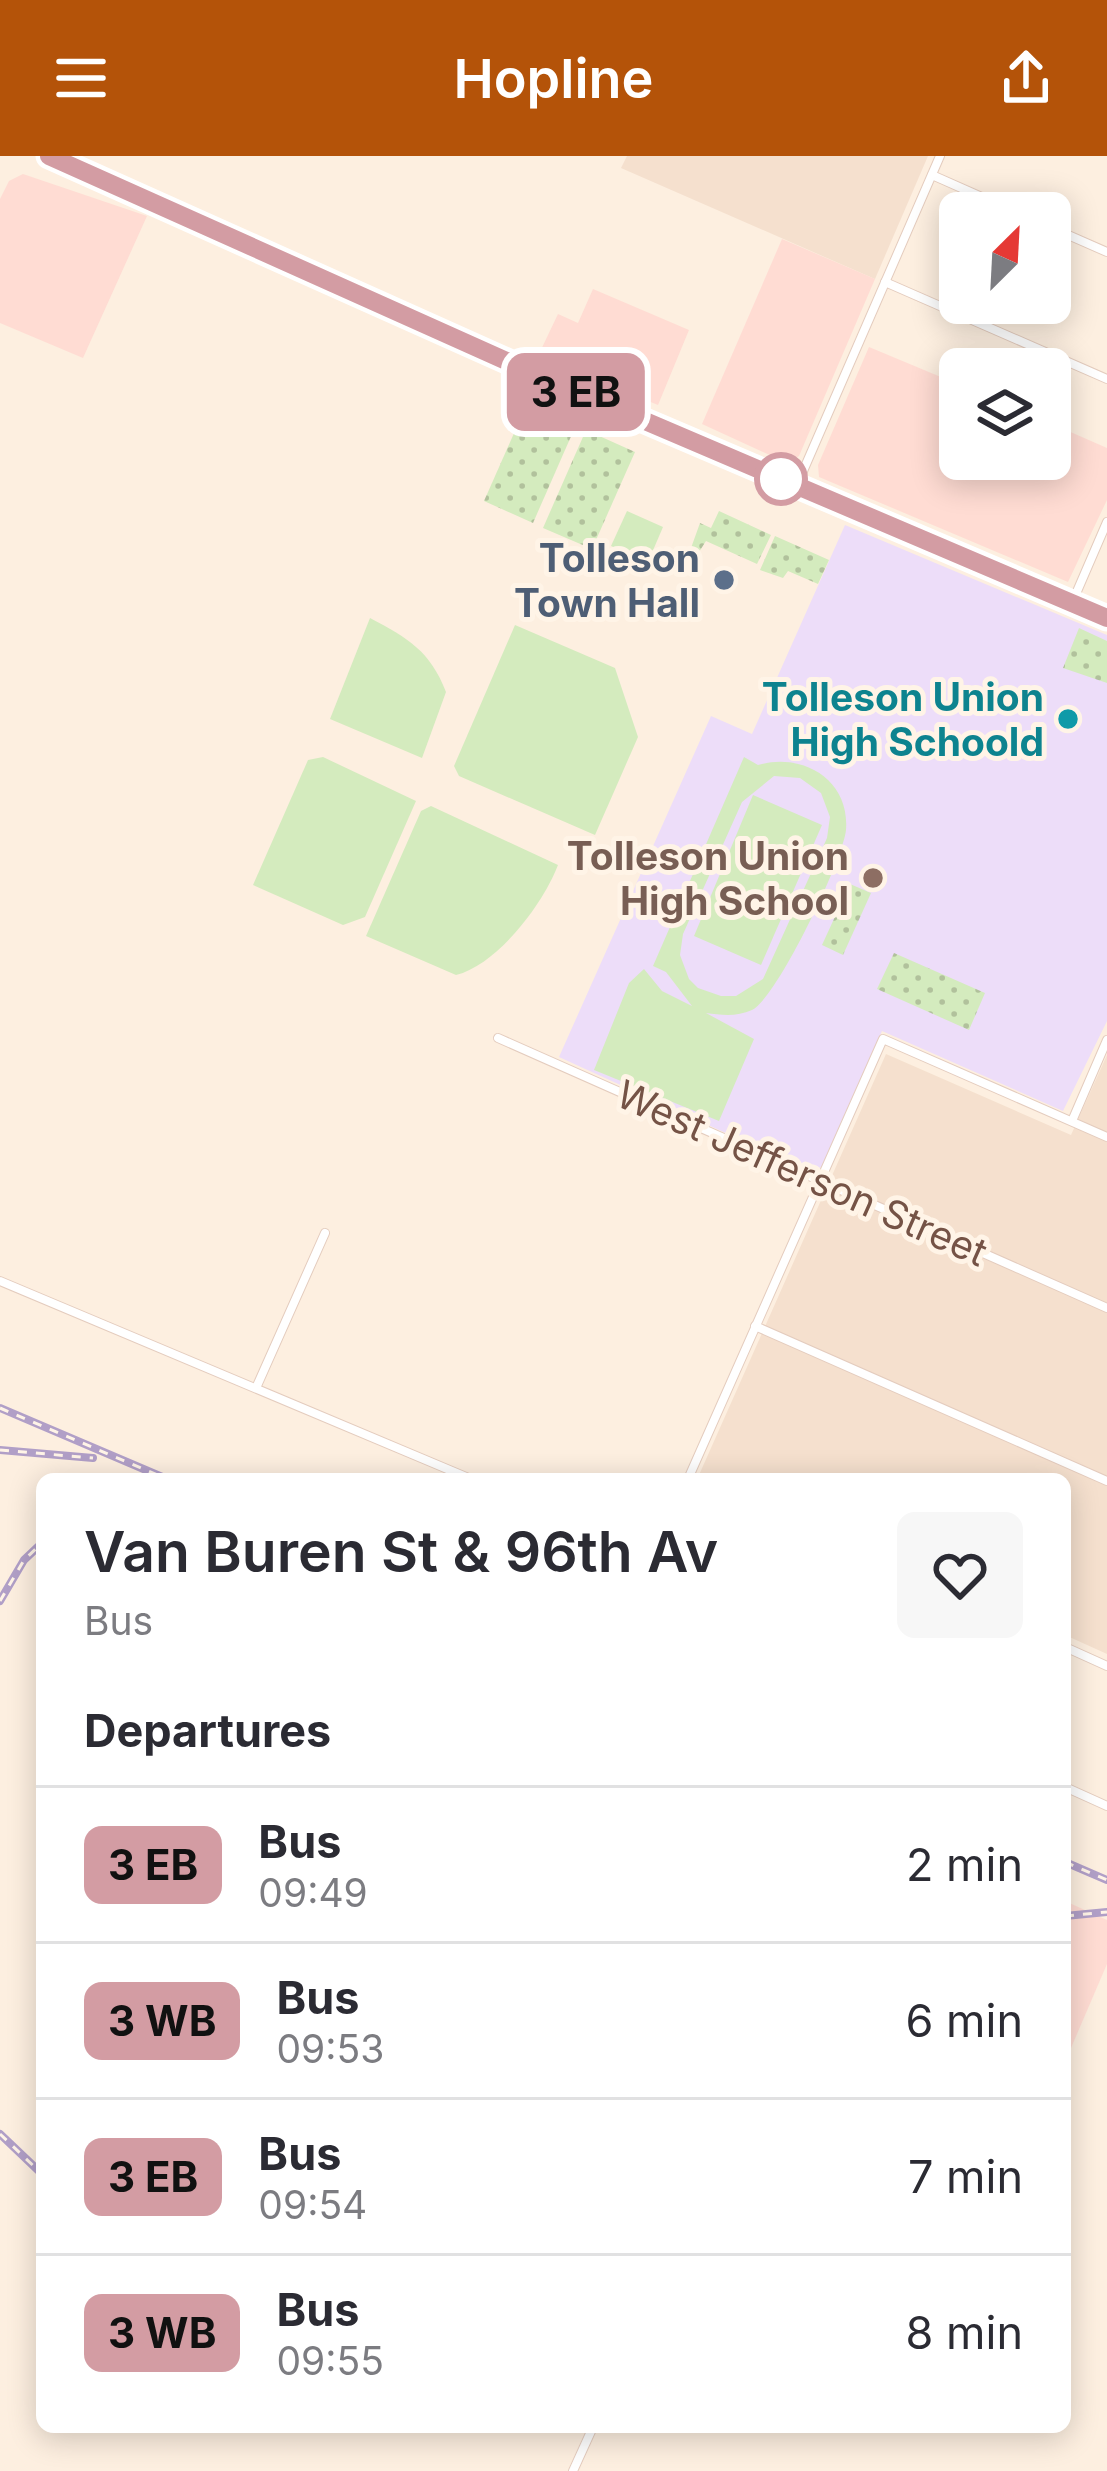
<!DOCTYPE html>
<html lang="en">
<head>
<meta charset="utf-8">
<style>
  body { margin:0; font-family:Inter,sans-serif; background:#f7f7f7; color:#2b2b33; height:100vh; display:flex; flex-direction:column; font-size:45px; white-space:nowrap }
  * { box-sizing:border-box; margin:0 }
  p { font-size:39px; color:#7c7c81 }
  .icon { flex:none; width:66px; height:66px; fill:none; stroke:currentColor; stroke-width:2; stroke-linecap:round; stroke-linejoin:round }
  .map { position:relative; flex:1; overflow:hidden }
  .panel { position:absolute; left:36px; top:1317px; width:1035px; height:960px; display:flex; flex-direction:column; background:#fff; border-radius:18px; box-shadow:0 6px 30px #0003 }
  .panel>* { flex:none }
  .badge { padding:0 24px; border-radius:18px; font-size:42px; line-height:78px }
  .needle { width:78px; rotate:24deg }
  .controls { position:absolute; left:939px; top:36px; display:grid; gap:24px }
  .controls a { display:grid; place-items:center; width:132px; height:132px; border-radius:18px; background:#fff; box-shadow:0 6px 30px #0003; font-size:60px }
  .map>.badge { position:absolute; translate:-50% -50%; box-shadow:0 0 0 6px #fff }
  h2 { padding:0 48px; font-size:45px; line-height:108px }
  .round { display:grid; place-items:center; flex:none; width:126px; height:126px; border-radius:18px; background:#f7f7f7 }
  .head { display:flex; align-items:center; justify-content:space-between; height:204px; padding:0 48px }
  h1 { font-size:57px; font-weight:600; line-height:90px }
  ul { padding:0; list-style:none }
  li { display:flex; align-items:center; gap:36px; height:156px; padding:0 48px; border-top:3px solid #e1e1e2 }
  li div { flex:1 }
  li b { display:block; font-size:45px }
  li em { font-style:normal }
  li .badge { min-width:132px; font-weight:700; text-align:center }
  header { display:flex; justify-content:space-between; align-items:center; height:156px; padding:0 48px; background:#b45309; color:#fff; font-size:54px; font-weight:600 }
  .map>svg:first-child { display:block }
  .residential { fill:#f5e0ce }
  .commercial { fill:#ffdcd3 }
  .education { fill:#edddf9 }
  .grass { fill:url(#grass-dots) }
  .pitch { fill:#d4ebbe; fill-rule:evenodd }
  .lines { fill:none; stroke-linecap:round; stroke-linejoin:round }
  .street-casing { stroke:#e4ccbe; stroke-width:10 }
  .primary-casing { stroke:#dbd2cf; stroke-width:15 }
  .street { stroke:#fff; stroke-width:8 }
  .primary { stroke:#ffcf95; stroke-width:12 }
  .rail-casing { stroke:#b19fc7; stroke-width:8 }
  .rail { stroke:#fff4e7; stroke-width:3; stroke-dasharray:9; stroke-linecap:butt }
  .line-casing { stroke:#fff; stroke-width:27 }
  .line { stroke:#d39ca3; stroke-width:18 }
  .stop-dot { fill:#fff; stroke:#d39ca3; stroke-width:6 }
  .service-dot { fill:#5c6f8a; stroke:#fff4e7; stroke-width:4.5 }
  .culture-dot { fill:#0f9aa8; stroke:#fff4e7; stroke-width:4.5 }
  .education-dot { fill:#8d6e63; stroke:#fff4e7; stroke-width:4.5 }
  .labels { text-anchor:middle; stroke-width:10; stroke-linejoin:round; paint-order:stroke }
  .service-label { font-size:39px; font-weight:bold; fill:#4e5e75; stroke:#fff4e7; text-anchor:end }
  .culture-label { font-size:39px; font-weight:bold; fill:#0d838f; stroke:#fff4e7; text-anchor:end }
  .education-label { font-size:39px; font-weight:bold; fill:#785e54; stroke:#fff4e7; text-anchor:end }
  .street-label { font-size:39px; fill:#755346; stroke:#fff4e7 }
</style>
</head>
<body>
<header><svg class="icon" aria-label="menu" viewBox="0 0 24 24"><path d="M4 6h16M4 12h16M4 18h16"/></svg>Hopline<svg class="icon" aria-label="share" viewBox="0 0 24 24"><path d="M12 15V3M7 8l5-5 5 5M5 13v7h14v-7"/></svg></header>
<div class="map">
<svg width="1107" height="2315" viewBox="0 0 1107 2315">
  <defs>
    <pattern id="grass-dots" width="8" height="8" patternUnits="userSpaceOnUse" patternTransform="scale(3)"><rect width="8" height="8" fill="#d4ebbe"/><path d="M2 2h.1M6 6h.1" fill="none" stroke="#b1c19c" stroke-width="1.8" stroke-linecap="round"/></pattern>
  </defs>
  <rect width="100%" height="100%" fill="#fdefe0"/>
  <!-- residential -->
  <g class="residential">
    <polygon points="627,0 928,0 875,123 621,12"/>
    <polygon points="886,898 1071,979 1107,899 1107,1498 1065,1479 1065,1323 699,1319"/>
  </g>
  <!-- commercial -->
  <g class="commercial">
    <polygon points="23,18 147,60 83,202 0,167 0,43 9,25"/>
    <polygon points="782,83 875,123 799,300 787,307 702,268"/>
    <polygon points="593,133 689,174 658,249 538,200 558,158 578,167"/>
    <polygon points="869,191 960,229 960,303 1050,303 1050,267 1107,292 1107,344 1068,426 819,321 818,309"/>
    <polygon points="1065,1745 1107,1764 1107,1808 1065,1906"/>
  </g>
  <!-- education -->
  <polygon class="education" points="845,369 1107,479 1107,865 1063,955 882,875 822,1010 813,1017 559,901 711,560 752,578"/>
  <!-- grass -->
  <g class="grass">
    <polygon points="527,248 576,269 533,367 484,345"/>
    <polygon points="586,274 635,296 592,393 543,372"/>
    <polygon points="719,355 771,379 757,408 706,385 699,396 691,392 700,367 711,372"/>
    <polygon points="775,380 829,404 818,428 788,415 783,422 760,414"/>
    <polygon points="1079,472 1107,485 1107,527 1063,512"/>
    <polygon points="850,728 871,737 843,799 822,789"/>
    <polygon points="894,797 985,837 969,874 877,833"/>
  </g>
  <!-- pitch -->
  <g class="pitch">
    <polygon points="627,355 663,371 648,406 611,390"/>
    <path d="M370,462c38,20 60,33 76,74l-24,66 -92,-39z"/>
    <polygon points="515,469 615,512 638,581 595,679 459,620 454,610"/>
    <polygon points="323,601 416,645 365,761 343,769 253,729 308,604"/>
    <path d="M744,601l14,8c44,-13 92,14 88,65 -3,30 -69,168 -94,180 -15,7 -31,5 -46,3l48,26 -35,82 -125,-51 35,-87 15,-14 18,22 30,15 -26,-34 -13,-6zM774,620l26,2 21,15 9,24 -3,21 -64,141 -27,17h-15l-23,-8 -9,-9 -9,-24 3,-21 59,-132z"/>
    <polygon points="753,639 822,669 761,809 694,780"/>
    <path d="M431,650l127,59c-15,39 -60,99 -102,110l-90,-39 55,-125z"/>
  </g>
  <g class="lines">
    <!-- street casing -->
    <g class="street-casing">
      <g id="street">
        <polyline points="932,19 1018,57"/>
        <polyline points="1050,71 1107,96"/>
        <polyline points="885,126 1107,223"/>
        <polyline points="797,329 940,0"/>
        <polyline points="1072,447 1107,366"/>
        <polyline points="498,882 1107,1152"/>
        <polyline points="1072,965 1107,884"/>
        <polyline points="0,1125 471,1323"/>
        <polyline points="755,1170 1107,1325"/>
        <polyline points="256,1232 325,1077"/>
        <polyline points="688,1323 883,883 1107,981"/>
        <polyline points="1065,1491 1107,1510"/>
        <polyline points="1065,1631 1107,1650"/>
        <polyline points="573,2315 593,2271"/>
      </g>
    </g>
    <!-- primary casing -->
    <g class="primary-casing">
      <polyline id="primary" points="49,0 627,258 1107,462"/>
    </g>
    <!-- street -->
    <use href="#street" class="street"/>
    <!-- primary -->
    <use href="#primary" class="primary"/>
    <!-- rail casing -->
    <g class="rail-casing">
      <g id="rail">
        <polyline points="0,1252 167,1323"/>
        <polyline points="0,1294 93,1302"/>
        <polyline points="0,1445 24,1404 42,1387"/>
        <polyline points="1065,1706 1107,1724"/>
        <polyline points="1065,1760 1107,1756"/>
        <polyline points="0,1978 42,2018"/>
      </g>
    </g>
    <!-- rail -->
    <use href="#rail" class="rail"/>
  </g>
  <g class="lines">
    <!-- line casing -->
    <g class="line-casing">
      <polyline id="line" points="49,0 549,224 1107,462"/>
    </g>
    <!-- line -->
    <use href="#line" class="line"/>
  </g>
  <!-- markers -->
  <circle class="stop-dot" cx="781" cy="323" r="24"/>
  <circle class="service-dot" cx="724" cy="424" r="12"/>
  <circle class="culture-dot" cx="1068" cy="563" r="12"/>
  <circle class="education-dot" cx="873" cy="722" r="12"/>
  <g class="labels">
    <!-- service labels -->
    <g class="service-label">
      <text x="700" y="416">Tolleson<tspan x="700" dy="45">Town Hall</tspan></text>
    </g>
    <!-- culture labels -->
    <g class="culture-label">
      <text x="1044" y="555">Tolleson Union<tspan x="1044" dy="45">High Schoold</tspan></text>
    </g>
    <!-- education labels -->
    <g class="education-label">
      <text x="849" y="714">Tolleson Union<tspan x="849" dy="45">High School</tspan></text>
    </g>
    <!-- street labels -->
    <g class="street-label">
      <text transform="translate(802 1017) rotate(24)" y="14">West Jefferson Street</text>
    </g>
  </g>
</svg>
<div class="controls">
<a><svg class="needle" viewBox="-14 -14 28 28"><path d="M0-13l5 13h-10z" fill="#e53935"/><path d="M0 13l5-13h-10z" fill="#7c7c81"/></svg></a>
<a><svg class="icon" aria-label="layers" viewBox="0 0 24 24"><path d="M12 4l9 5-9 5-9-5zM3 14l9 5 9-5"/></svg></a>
</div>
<b class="badge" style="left:576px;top:236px;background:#d39ca3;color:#111">3 EB</b>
<section class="panel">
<div class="head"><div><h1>Van Buren St &amp; 96th Av</h1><p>Bus</p></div><a class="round"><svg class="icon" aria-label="heart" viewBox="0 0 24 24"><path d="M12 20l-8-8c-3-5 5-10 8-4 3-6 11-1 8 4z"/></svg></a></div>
<h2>Departures</h2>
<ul>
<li><span class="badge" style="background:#d39ca3;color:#111">3 EB</span><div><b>Bus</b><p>09:49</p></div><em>2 min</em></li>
<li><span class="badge" style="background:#d39ca3;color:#111">3 WB</span><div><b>Bus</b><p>09:53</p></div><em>6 min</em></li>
<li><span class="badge" style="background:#d39ca3;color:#111">3 EB</span><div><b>Bus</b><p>09:54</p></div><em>7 min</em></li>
<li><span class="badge" style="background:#d39ca3;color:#111">3 WB</span><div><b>Bus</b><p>09:55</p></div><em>8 min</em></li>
</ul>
</section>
</div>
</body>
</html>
